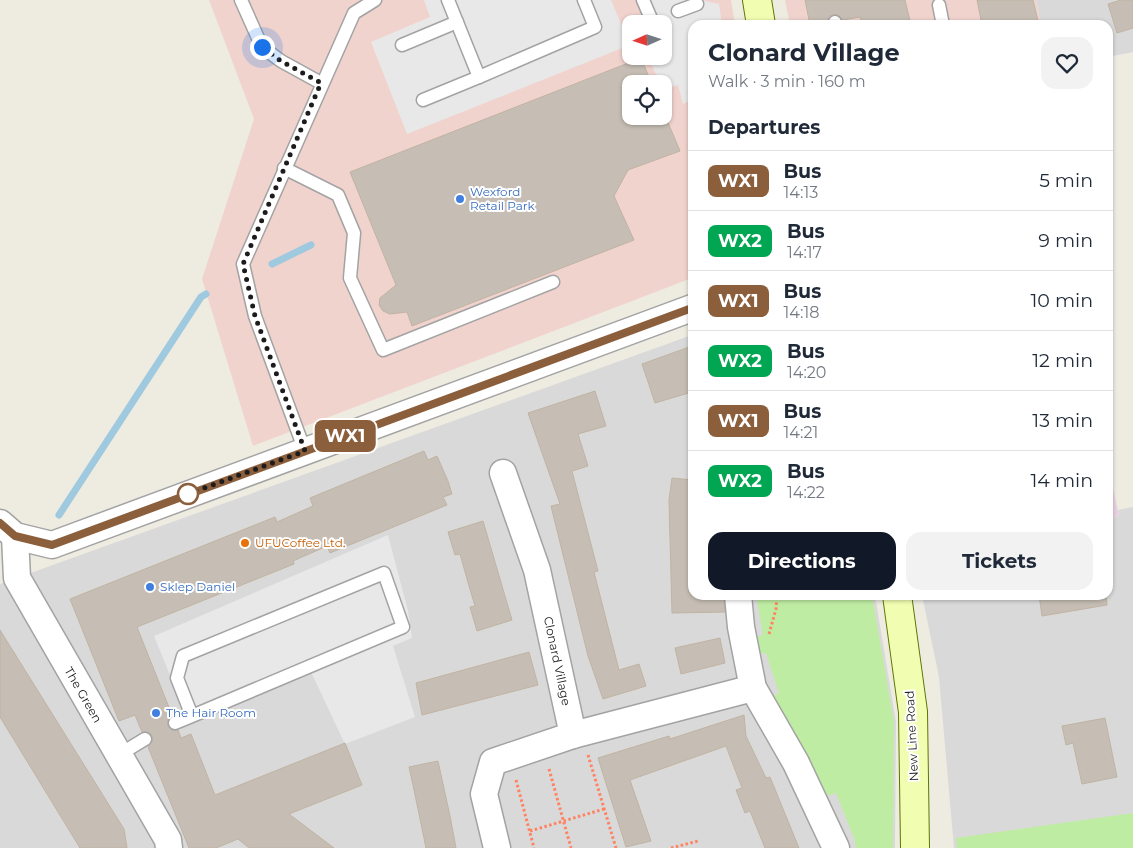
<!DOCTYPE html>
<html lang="en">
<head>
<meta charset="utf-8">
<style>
  body { margin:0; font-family:Montserrat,sans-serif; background:#f2f2f3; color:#1f2937; height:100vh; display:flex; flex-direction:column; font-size:19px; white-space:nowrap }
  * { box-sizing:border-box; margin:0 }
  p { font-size:16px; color:#747a83 }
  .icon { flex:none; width:28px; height:28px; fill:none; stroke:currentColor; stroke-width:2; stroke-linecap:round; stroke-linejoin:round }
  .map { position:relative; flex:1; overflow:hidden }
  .side { position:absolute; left:688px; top:20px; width:425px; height:580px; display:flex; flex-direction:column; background:#fff; border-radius:15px; box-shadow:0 1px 4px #0004 }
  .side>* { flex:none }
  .badge { padding:0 10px; border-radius:8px; font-size:18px; line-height:32px }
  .needle { width:32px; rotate:267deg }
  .buttons { position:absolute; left:622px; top:15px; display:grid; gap:10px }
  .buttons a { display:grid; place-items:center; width:50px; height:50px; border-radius:10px; background:#fff; box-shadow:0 1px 4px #0004; font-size:25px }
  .you { position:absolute; width:25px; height:25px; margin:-12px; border:4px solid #fff; border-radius:50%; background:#1a73e8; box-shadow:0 0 0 8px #1a73e833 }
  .map>.badge { position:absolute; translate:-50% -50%; box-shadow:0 0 0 2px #fff }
  h2 { padding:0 20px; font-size:19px; line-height:45px }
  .round { display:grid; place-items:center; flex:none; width:52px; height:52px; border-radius:15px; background:#f2f2f3 }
  .headline { display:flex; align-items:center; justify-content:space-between; height:85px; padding:0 20px }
  h1 { font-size:24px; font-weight:700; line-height:38px }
  .cta { display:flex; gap:10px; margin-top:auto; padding:10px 20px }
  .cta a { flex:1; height:58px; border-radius:15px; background:#111827; color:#fff; font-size:20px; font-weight:700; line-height:58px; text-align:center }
  .cta a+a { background:#f2f2f3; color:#1f2937 }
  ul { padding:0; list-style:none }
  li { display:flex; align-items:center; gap:15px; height:60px; padding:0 20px; border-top:1px solid #e0e1e3 }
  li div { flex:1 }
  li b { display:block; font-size:19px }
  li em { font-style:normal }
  li .badge { min-width:55px; font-weight:700; text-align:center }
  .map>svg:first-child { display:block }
  .residential { fill:#dad9d9 }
  .commercial { fill:#f1d3ce; fill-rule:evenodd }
  .industrial { fill:#e8d2e1 }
  .grass { fill:#bfeca3 }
  .parking { fill:#e8e8e8 }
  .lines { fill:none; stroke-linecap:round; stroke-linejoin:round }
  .stream { stroke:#9ec9df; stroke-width:7 }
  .building { fill:#c6beb4; stroke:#c0b3a2 }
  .lane-casing { stroke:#a3a3a3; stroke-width:15 }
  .street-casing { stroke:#a3a3a3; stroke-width:29 }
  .secondary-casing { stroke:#5c7600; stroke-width:30 }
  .path { stroke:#ff8261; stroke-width:3; stroke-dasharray:2.5 2.5; stroke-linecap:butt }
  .lane { stroke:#fff; stroke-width:12 }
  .street { stroke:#fff; stroke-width:26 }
  .secondary { stroke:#f1fdb0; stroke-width:28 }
  .line-casing { stroke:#fff; stroke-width:11 }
  .line { stroke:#8b5e3c; stroke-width:8 }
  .walk { stroke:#1c1c1c; stroke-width:5; stroke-dasharray:0 9 }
  .shop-dot { fill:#3f7fe0; stroke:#fff; stroke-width:2 }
  .stop-dot { fill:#fff; stroke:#8b5e3c; stroke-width:2.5 }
  .food-dot { fill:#e8710a; stroke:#fff; stroke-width:2 }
  .labels { text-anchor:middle; stroke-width:4; stroke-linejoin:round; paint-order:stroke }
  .shop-label { font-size:12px; fill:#366cbe; stroke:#fff; text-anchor:start }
  .food-label { font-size:12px; fill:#c56008; stroke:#fff; text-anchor:start }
  .street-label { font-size:12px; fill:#1c1c1c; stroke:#fff }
</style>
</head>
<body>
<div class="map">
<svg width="1133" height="848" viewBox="0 0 1133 848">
  <rect width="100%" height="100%" fill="#eeebe1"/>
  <!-- residential -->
  <g class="residential">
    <polygon points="1036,0 1133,0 1133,52 1108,57 1108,25 1041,25"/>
    <polygon points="692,335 692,595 875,595 896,722 895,848 0,848 0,584"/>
    <polygon points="1133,507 1133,848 954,848 939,677 922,595 1108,595 1108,518 1119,516 1118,510"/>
  </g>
  <!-- commercial -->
  <g class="commercial">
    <path d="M209,0h522l4,25h-43v253l-439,168 -51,-167 52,-160zM631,24h33v32h-33zM631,84h33v32h-33z"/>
    <polygon points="785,0 1036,0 1041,25 790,25"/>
  </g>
  <!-- industrial -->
  <polygon class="industrial" points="1108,465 1119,516 1108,518"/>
  <!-- grass -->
  <g class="grass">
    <polygon points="756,595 872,595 894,722 893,848 856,848 854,838 836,793 827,796 789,731 772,697 779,693 766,653 757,654 755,637 763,635"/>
    <polygon points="1133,813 1133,848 957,848 956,838"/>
  </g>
  <!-- parking -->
  <g class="parking">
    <polygon points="424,0 611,0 630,45 407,134 371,42 430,17"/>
    <polygon points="650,0 701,0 719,4 722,25 692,25 692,100 683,104 678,85 664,89 664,84 660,84 648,56 664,56 664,24 640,24"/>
    <polygon points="388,535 408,611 412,638 393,646 415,717 345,744 311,672 190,724 154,636"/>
  </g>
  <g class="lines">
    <!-- stream -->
    <g class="stream">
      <polyline points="272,264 311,245"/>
      <polyline points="59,515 201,297 206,294"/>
    </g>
  </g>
  <!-- building -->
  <g class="building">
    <polygon points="805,0 905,0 911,25 862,25 860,17 843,20 836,14 829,16 827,24 810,25"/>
    <polygon points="977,0 1033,0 1039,25 982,25"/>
    <polygon points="1121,0 1133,0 1133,28 1117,33 1108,4"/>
    <polygon points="641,58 652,84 631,84 631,116 664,116 664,113 680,151 628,170 614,196 634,240 412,326 407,312 390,314 383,311 379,305 380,298 396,285 350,172"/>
    <polygon points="692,346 692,392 655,403 642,364"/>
    <polygon points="595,391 606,426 578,434 588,466 572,471 598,571 594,572 619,670 639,664 646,686 603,699 588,656 551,506 560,504 528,413"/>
    <polygon points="424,451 428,460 437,456 448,481 452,494 443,497 447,505 330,553 327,546 293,561 294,564 137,627 172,715 168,718 168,727 173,731 178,730 181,738 191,734 215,795 345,743 362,785 289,814 334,848 249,848 238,839 216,848 189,848 148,747 152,742 152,735 148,732 142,732 135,715 119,721 70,599 275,517 277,522 313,506 310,498"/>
    <polygon points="672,478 692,480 692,595 723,595 725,612 672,613 669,500"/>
    <polygon points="483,521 512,620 477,631 470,607 475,606 469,586 460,554 455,555 448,532"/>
    <polygon points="1039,595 1106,595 1107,605 1042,616"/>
    <polygon points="0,630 124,829 127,848 80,848 0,717"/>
    <polygon points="720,638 725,663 681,674 675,648"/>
    <polygon points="529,652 538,685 422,715 416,683"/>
    <polygon points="744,715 746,736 766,778 770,777 799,848 765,848 750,811 745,813 736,790 742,788 726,746 630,780 651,841 626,847 598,758 669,736 670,739"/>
    <polygon points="1105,718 1117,777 1082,784 1073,743 1066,745 1062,726"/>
    <polygon points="438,761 450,816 456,848 426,848 413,785 409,767"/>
  </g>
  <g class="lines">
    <!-- lane casing -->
    <g class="lane-casing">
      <g id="lane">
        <polyline points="241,0 262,47 281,61 321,83"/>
        <polyline points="448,0 479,77 595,27 584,0"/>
        <polyline points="643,0 652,21"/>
        <polyline points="939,5 943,25"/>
        <polyline points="678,11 697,4"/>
        <polyline points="835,22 836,25"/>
        <polyline points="402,45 457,22"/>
        <polyline points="423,100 479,77"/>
        <polyline points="284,168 338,195 354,233 350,278 383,350 553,282"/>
        <polyline points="305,451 255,316 243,264 354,13 375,0"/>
        <polyline points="175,723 192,716 403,627 384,573 183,656 177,678 192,716"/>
        <polyline points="117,756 145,739"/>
      </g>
    </g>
    <!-- street casing -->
    <g class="street-casing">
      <g id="street">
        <polyline points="503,473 537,570 573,735"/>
        <polyline points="0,523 15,536 52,545 692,308"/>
        <polyline points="15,536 17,578 168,840 169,848"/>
        <polyline points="738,595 741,627 753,688 796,763 836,848"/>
        <polyline points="497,848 484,794 493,762 573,735 753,688"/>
      </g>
    </g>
    <!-- secondary casing -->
    <g class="secondary-casing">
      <g id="secondary">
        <polyline points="757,0 761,25"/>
        <polyline points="897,595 913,712 915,848"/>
      </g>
    </g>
    <!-- path -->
    <g class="path">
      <polyline points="769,634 776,609 777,595"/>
      <polyline points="588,755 616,848"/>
      <polyline points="549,769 571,848"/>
      <polyline points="516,780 534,848"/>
      <polyline points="530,831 604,809"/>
      <polyline points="671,848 698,841"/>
    </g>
    <!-- lane -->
    <use href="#lane" class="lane"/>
    <!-- street -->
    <use href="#street" class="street"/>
    <!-- secondary -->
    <use href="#secondary" class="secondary"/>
  </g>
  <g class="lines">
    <!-- line casing -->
    <g class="line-casing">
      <polyline id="line" points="0,523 15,536 52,545 692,308"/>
    </g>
    <!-- line -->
    <use href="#line" class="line"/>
    <!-- walk -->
    <polyline class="walk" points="188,494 305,451 255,316 243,264 321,83 281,61 262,47"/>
  </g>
  <!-- markers -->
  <g class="shop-dot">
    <circle cx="460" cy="199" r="5"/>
    <circle cx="150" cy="587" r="5"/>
    <circle cx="156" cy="713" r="5"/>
  </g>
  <circle class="stop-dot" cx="188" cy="494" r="10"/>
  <circle class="food-dot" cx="245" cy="543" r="5"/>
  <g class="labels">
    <!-- shop labels -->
    <g class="shop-label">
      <text x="470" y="196">Wexford<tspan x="470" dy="14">Retail Park</tspan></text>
      <text x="160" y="591">Sklep Daniel</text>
      <text x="166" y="717">The Hair Room</text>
    </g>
    <!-- food labels -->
    <g class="food-label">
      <text x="255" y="547">UFUCoffee Ltd.</text>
    </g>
    <!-- street labels -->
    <g class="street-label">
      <text transform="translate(557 661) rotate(78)" y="4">Clonard Village</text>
      <text transform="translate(83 695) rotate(60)" y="4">The Green</text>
      <text transform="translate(912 736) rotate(-93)" y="4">New Line Road</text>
    </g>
  </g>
</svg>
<div class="buttons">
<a><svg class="needle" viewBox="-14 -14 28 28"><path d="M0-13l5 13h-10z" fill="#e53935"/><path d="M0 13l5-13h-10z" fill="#747a83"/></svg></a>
<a><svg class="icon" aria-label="locate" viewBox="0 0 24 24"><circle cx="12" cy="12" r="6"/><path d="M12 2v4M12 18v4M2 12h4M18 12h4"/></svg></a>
</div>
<div class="you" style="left:262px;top:47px"></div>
<b class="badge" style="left:345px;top:436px;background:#8b5e3c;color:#fff">WX1</b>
<section class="side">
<div class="headline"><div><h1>Clonard Village</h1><p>Walk · 3 min · 160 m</p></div><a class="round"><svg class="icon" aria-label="heart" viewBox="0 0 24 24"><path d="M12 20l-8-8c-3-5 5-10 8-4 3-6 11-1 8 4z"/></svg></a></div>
<h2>Departures</h2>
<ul>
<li><span class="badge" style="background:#8b5e3c;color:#fff">WX1</span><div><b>Bus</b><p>14:13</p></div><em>5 min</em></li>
<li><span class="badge" style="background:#00a651;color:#fff">WX2</span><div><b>Bus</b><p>14:17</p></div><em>9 min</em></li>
<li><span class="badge" style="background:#8b5e3c;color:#fff">WX1</span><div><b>Bus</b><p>14:18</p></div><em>10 min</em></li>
<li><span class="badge" style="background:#00a651;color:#fff">WX2</span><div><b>Bus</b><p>14:20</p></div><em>12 min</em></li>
<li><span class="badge" style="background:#8b5e3c;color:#fff">WX1</span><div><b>Bus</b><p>14:21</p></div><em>13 min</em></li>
<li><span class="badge" style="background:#00a651;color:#fff">WX2</span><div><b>Bus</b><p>14:22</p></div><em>14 min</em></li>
</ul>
<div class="cta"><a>Directions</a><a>Tickets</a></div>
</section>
</div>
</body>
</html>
